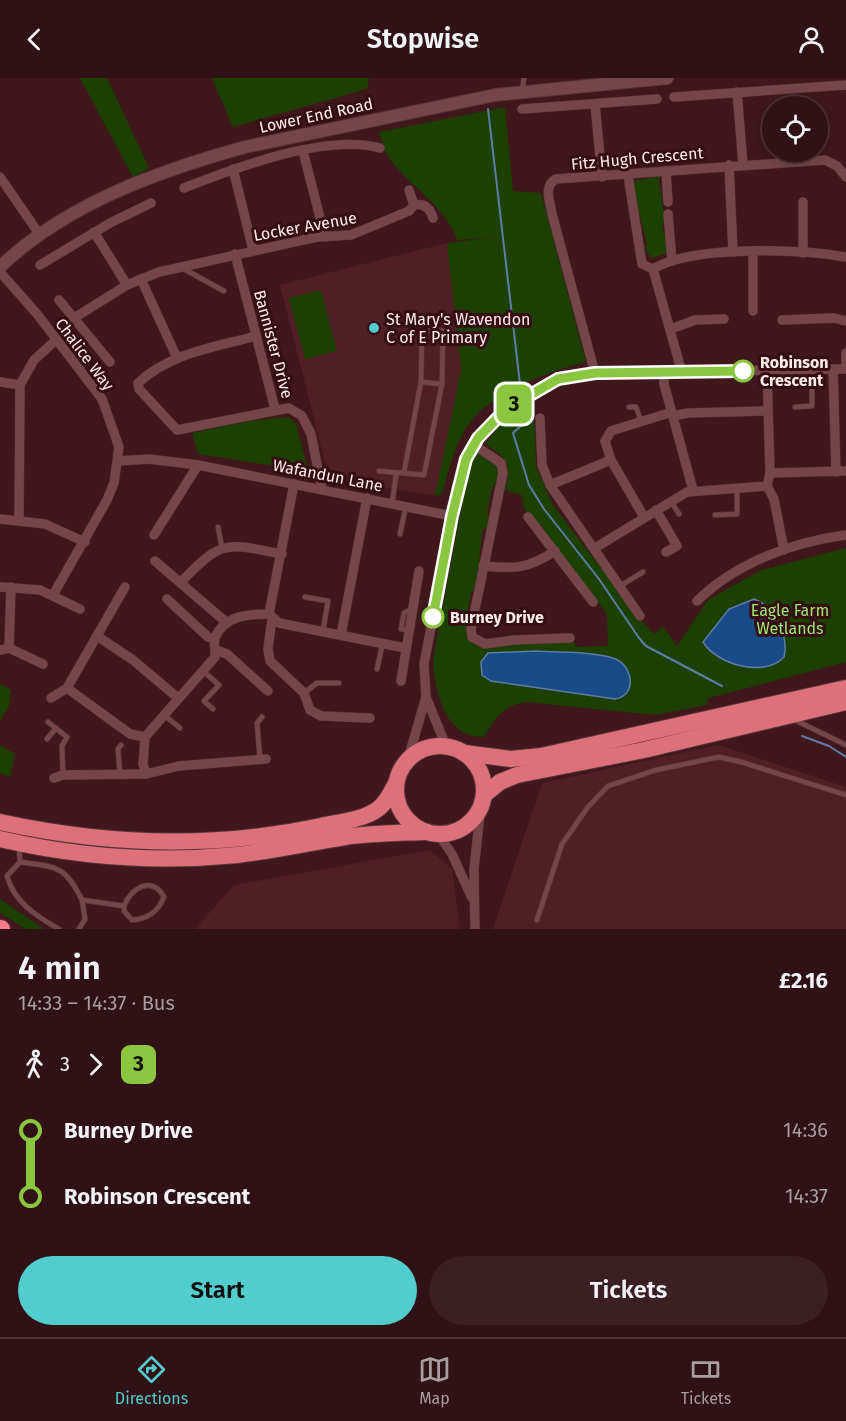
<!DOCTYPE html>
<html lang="en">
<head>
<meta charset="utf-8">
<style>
  body { margin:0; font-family:"Fira Sans",sans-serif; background:#3c1f22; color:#f1f3f6; height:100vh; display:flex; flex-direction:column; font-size:22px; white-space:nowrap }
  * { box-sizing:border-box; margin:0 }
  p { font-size:20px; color:#a89da0 }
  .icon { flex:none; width:33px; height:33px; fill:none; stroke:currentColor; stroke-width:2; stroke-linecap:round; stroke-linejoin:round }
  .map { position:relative; height:851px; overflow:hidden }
  .panel { display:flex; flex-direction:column; background:#301115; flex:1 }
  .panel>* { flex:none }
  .badge { padding:0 12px; border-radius:9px; font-size:21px; line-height:39px }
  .tools { position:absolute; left:762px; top:18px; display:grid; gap:12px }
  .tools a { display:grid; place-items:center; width:66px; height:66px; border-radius:50%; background:#301115; box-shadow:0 3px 15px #0003,0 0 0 2px #4b3134; font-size:30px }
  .map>.badge { position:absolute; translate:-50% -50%; box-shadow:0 0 0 3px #fff }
  .legs { display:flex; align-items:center; gap:9px; height:66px; padding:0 18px; font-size:20px }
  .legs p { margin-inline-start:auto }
  .headline { display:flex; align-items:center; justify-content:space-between; height:102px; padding:0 18px }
  h1 { font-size:33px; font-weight:600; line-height:45px }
  .action { display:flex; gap:12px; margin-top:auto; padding:12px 18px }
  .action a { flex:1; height:69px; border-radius:36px; background:#52cdcd; color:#111; font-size:24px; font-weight:600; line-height:69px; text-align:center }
  .action a+a { background:#3c1f22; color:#f1f3f6 }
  ul { padding:0 18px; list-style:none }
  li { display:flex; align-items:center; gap:21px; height:66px; font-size:22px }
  li i { display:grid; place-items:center; width:9px; height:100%; margin:0 8px; background:currentColor }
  li i::after { content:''; width:15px; height:15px; margin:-8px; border:4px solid; border-radius:50%; background:#301115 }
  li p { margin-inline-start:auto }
  li:first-child i { background:linear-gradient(#0000 50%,currentColor 0) }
  li:last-child i { background:linear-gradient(currentColor 50%,#0000 0) }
  header { display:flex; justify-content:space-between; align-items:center; height:78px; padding:0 18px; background:#301115; font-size:27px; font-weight:600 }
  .menu { display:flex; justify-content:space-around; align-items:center; height:84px; border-top:2px solid #4b3134; background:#301115; font-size:16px; color:#a89da0 }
  .menu a { display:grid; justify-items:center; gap:3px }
  .menu .active { color:#52cdcd }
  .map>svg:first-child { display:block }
  .built { fill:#501f25 }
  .green { fill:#1c4000 }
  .water { fill:#194b88; stroke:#5e7ca6; stroke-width:1.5 }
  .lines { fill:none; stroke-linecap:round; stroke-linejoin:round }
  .stream { stroke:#5e7ca6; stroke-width:2 }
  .service-casing { stroke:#553539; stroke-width:6 }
  .minor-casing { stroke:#553539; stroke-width:10 }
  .tertiary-casing { stroke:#553539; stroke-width:14 }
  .trunk-casing { stroke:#553539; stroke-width:18 }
  .motorway-casing { stroke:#553539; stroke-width:20 }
  .service { stroke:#754649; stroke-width:4.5 }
  .minor { stroke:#754649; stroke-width:9 }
  .tertiary { stroke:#754649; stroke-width:12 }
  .trunk { stroke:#de707a; stroke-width:16 }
  .motorway { stroke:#f87a87; stroke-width:18 }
  .line-1-casing { stroke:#fff; stroke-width:14 }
  .line-1 { stroke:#8bc640; stroke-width:9 }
  .poi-dot { fill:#52cdcd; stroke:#350d12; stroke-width:2 }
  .stop-1-dot { fill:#fff; stroke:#8bc640; stroke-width:3 }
  .labels { text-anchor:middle; stroke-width:6; stroke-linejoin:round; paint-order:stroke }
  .street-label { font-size:16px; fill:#ffeded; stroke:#350d12 }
  .poi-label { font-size:16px; fill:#ffeded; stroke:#350d12; text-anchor:start }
  .stop-label { font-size:16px; font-weight:bold; fill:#ffeded; stroke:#350d12; text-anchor:start }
  .park-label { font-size:16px; fill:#9cea70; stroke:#350d12 }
</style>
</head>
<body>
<header><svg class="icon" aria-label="back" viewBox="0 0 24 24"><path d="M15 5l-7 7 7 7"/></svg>Stopwise<svg class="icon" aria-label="person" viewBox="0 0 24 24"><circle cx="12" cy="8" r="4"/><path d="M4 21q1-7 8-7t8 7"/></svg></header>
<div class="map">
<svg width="846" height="851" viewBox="0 0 846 851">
  <rect width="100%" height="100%" fill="#40171c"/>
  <!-- built -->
  <g class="built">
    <polygon points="447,165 461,292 435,418 329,400 280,207"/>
    <polygon points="719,667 846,709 846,851 493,851 542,705"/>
    <polygon points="430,772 452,791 460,851 195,851 234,807"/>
  </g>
  <!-- green -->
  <g class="green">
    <polygon points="80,0 107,0 149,90 133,99"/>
    <polygon points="212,0 369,0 367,11 233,49"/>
    <path d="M505,29l8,84 28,2 45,169c-35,8 -92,30 -115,59 -16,21 -22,48 -29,73l-7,2 26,-126 -14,-127 50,-6 -40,3c-11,-34 -48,-54 -68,-82 -5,-7 -7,-18 -10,-26z"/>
    <polygon points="661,98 659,102 665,143 662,146 668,175 651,180 645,170 647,167 640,137 636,133 634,103"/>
    <polygon points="321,212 337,273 305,281 289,220"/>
    <path d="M534,327l2,61 17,39 88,116 14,13 8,-7 14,19 31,-46 53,-30 85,-22v114l-138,36 -1,7 -52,10 -129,-13c-23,3 -31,17 -42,35 -40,1 -49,-47 -51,-77l37,-198 5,-7 7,-2 16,13 1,10 -8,15 -4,22 2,3 -2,12 -4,1c-4,22 -3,40 -8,61l-4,2 -5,30 2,4v14l105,-6 2,13 33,-1 -1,-32 -83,-106 -2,-13 -17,-5c8,-26 1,-33 -20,-46l14,-18z"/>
    <polygon points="288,339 296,345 308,393 198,376 192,355 249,343"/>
    <polygon points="0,606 11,612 9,628 0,643"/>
    <polygon points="0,667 15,676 10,699 0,695"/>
    <polygon points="0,821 44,851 26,851 0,835"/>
  </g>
  <!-- water -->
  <g class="water">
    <path d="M754,521c21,7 35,37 30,58 -19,21 -67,8 -81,-15l26,-33z"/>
    <path d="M536,573c24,2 53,0 77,7 20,6 25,38 2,41l-124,-18 -9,-6 -1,-13 7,-9z"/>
  </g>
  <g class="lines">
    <!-- stream -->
    <g class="stream">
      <polyline points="488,31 520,306"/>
      <polyline points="524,345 513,355 529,407 544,431 599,501 639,560 646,568 722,608"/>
      <polyline points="802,658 829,668 846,679"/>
    </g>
    <!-- service casing -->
    <g class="service-casing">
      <g id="service">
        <polyline points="522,14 524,0"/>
        <polyline points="182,190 224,213"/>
        <polyline points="421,304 442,306"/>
        <polyline points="629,329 636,329 641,343"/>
        <polyline points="795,329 812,328 812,291"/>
        <polyline points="379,393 424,397 442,306 443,253 422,253 421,304 404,394"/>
        <polyline points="671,423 679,436"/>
        <polyline points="392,426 396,397"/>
        <polyline points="715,437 737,436 737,411"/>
        <polyline points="218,449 222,470"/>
        <polyline points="400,456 406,428"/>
        <polyline points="620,508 643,494"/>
        <polyline points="305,519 328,523 323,553"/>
        <polyline points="408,552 401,551 404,535 412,531"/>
        <polyline points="377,591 383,564"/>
        <polyline points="203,593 219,607 204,623 213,631"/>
        <polyline points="304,615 317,605 339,605"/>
        <polyline points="164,637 180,650"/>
        <polyline points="795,642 846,667"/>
        <polyline points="48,644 67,659 62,668 63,697"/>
        <polyline points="47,661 56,650"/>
        <polyline points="260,681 257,645 262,639"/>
        <polyline points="120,697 118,671 121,667"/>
        <path d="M19,768l1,16c36,5 45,3 62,38l42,6c7,-18 28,-31 40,-9 -6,15 -16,22 -32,23l-8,-9v-5"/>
        <path d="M20,784l-13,14c7,26 29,40 52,53"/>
        <polyline points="537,842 562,766 588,729 608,708 656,692 719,679 741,684 846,717"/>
        <polyline points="79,851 85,841 82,822"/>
      </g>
    </g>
    <!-- minor casing -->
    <g class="minor-casing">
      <g id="minor">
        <polyline points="737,14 743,86"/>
        <polyline points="674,19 846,7"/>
        <polyline points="595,26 602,99"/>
        <polyline points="522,31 657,21"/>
        <polyline points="303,73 325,159"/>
        <polyline points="729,87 733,174"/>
        <polyline points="233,91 253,172"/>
        <polyline points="666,93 668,124"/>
        <polyline points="628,97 642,186 653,191 682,295"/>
        <polyline points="0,99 40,157"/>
        <path d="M184,110c51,-20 142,-55 196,-40"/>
        <polyline points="803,124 803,175"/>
        <path d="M414,127c10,-2 16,3 19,13"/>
        <polyline points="668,136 672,183"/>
        <polyline points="94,154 127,207"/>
        <polyline points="753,174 753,233"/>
        <polyline points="235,176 275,331"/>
        <polyline points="40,187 110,145 151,125"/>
        <path d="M653,191c40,-24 147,-20 193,-12"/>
        <polyline points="0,194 37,236 102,321 119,369 114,405 107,422 53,517"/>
        <polyline points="141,201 177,280"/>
        <polyline points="59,222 110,284"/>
        <polyline points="74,240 127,207 159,194 317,159 351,157 409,133 414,127 409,112"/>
        <polyline points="782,242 834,240 846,243"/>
        <polyline points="671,251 695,242 724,241"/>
        <path d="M256,258c-41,11 -86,17 -118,47l1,6 38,41 112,-22 13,8 9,18 11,55"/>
        <polyline points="846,275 846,285"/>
        <polyline points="833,291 836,394"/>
        <path d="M595,295l-43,-159c-2,-13 -9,-28 4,-35l269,-19 12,6 9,11"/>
        <polyline points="664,295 664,306 693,412"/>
        <polyline points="0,304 20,307"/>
        <polyline points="673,338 688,335 768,333"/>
        <polyline points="540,340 542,387 550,407 640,538"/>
        <polyline points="474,367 501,385 503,395 471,551 472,559 485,566 514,562 570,560"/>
        <polyline points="118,383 149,381 198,387"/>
        <polyline points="770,395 846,393"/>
        <polyline points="550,407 611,382"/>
        <polyline points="767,408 774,421 784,472"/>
        <polyline points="656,432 677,468 666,474"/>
        <polyline points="528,439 593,524"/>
        <polyline points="644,439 611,382 605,363 611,353 672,334"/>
        <polyline points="0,441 45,446 85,464"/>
        <polyline points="19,442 20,307 34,282 56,262"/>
        <polyline points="154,457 198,387 452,438"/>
        <polyline points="595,470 687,414 767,408 770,395 767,292"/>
        <polyline points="155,483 227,545"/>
        <path d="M483,488c31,3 45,3 72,-15"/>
        <path d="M181,504c42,-43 43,-39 101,-28"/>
        <polyline points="0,509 40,512 80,531"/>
        <polyline points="167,521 208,559 215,561"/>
        <path d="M697,523c39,-38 95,-59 149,-66"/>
        <polyline points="271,538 279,545 405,570"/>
        <polyline points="272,541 268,571 270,583 304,615 310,632 321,638 370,640"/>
        <polyline points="341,557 367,420"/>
        <polyline points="97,558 133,582 178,620"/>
        <polyline points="9,570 11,509"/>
        <polyline points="0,572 9,570 43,586"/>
        <polyline points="216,572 227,576 268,613"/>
        <polyline points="401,603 419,493"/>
        <path d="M67,610l63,46 15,3 70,-80c1,-6 -2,-13 0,-19 9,-23 34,-24 54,-24l25,-130"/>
        <polyline points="426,619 446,668"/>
        <polyline points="51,620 67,610 125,509"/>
        <polyline points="145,659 143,686 146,696"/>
        <polyline points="408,681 426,619 424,586 452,438 466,381 478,360 506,331 558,301 595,295 846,291"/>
        <polyline points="54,700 63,697 146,696 179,688 266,681"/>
        <polyline points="438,756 452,776 472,820"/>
        <polyline points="475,851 474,791 481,727"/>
      </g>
    </g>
    <!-- tertiary casing -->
    <g class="tertiary-casing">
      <path id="tertiary" d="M0,189c66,-63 158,-96 245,-120l250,-52 172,-17"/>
    </g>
    <!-- trunk casing -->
    <g class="trunk-casing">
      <g id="trunk">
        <circle cx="440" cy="712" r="44"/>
        <polyline points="464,675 511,681 541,678 846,610"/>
        <polyline points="484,717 500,704 517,697 644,672 846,624"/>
        <path d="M0,744c106,23 214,27 321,4 18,-4 42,-6 57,-17 8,-6 13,-16 18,-26"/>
        <path d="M0,761c78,18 157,24 237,16 36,-4 72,-12 108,-18 27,-4 55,-4 82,-5"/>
      </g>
    </g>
    <!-- motorway casing -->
    <g class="motorway-casing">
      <polyline id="motorway" points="0,851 1,851"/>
    </g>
    <!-- service -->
    <use href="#service" class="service"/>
    <!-- minor -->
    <use href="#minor" class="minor"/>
    <!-- tertiary -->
    <use href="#tertiary" class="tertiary"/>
    <!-- trunk -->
    <use href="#trunk" class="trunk"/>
    <!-- motorway -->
    <use href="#motorway" class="motorway"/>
  </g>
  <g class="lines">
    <!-- line-1 casing -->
    <g class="line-1-casing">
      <polyline id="line-1" points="433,539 452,438 466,381 478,360 506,331 558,301 595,295 743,293"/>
    </g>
    <!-- line-1 -->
    <use href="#line-1" class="line-1"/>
  </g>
  <!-- markers -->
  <circle class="poi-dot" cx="374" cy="250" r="6"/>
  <g class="stop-1-dot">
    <circle cx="743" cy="293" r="10"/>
    <circle cx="433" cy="539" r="10"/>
  </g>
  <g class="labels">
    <!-- street labels -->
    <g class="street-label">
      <text transform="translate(316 37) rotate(-12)" y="6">Lower End Road</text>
      <text transform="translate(637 80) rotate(-5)" y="6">Fitz Hugh Crescent</text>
      <text transform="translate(305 148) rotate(-10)" y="6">Locker Avenue</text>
      <text transform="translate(274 266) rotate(75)" y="6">Bannister Drive</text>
      <text transform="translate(85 276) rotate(53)" y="6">Chalice Way</text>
      <text transform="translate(328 397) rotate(11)" y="6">Wafandun Lane</text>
    </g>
    <!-- poi labels -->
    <g class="poi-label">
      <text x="386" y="247">St Mary's Wavendon<tspan x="386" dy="18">C of E Primary</tspan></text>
    </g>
    <!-- stop labels -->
    <g class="stop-label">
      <text x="760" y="290">Robinson<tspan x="760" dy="18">Crescent</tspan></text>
      <text x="450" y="545">Burney Drive</text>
    </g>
    <!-- park labels -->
    <g class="park-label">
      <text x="790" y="538">Eagle Farm<tspan x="790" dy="18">Wetlands</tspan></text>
    </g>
  </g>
</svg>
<div class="tools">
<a><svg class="icon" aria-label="locate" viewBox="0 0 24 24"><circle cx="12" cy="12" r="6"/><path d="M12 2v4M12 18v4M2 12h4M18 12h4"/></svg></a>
</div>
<b class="badge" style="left:514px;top:326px;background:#8bc640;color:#111">3</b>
</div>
<section class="panel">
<div class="headline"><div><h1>4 min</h1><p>14:33 – 14:37 · Bus</p></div><b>£2.16</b></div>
<div class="legs"><svg class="icon" aria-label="walk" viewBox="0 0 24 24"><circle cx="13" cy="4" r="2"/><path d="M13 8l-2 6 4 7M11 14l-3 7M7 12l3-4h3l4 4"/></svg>3<svg class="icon" aria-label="forward" viewBox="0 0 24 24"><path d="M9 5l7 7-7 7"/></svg><b class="badge" style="background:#8bc640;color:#111">3</b></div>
<ul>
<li><i style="color:#8bc640"></i><b>Burney Drive</b><p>14:36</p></li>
<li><i style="color:#8bc640"></i><b>Robinson Crescent</b><p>14:37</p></li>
</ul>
<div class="action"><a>Start</a><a>Tickets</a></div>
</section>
<nav class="menu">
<a class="active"><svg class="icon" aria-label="directions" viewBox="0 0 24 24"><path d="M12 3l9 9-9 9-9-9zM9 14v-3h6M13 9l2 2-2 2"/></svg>Directions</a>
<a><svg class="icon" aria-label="map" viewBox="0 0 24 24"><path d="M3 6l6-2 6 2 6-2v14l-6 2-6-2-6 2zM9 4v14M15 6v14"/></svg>Map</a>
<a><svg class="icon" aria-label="tickets" viewBox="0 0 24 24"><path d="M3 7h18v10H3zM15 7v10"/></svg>Tickets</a>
</nav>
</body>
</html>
